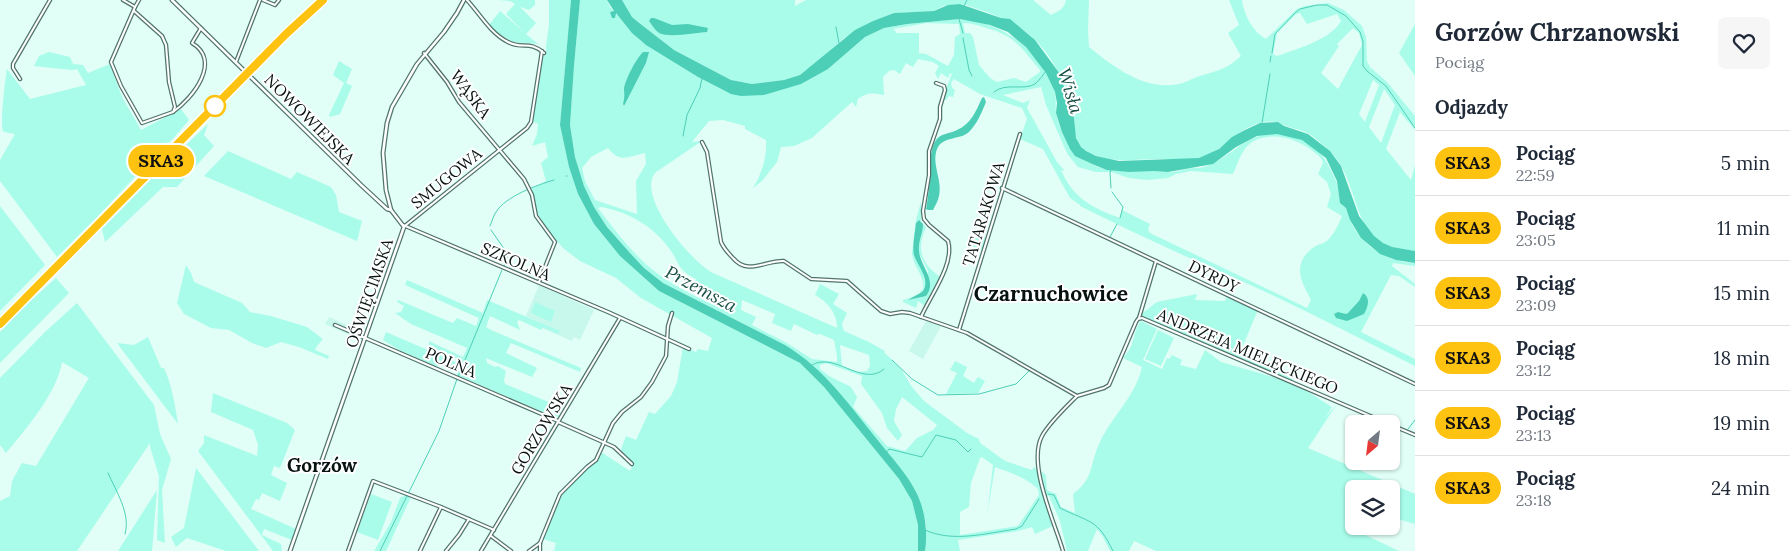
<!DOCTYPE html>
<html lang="pl">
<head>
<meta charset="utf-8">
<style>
  body { margin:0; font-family:Lora,serif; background:#f6f6f7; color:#1f2937; height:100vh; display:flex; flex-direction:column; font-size:19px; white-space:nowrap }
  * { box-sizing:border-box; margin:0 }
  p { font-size:16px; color:#747a83 }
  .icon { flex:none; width:28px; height:28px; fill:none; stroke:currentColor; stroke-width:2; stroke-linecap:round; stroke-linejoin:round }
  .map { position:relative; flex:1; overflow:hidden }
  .sheet { display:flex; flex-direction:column; background:#fff; width:375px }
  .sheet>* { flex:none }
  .badge { padding:0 10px; border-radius:16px; font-size:18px; line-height:32px }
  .needle { width:32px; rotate:208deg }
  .controls { position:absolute; left:1345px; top:415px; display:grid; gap:10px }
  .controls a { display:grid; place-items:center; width:55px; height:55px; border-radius:8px; background:#fff; box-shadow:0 1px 4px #0004; font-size:25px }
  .map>.badge { position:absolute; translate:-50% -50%; box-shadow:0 0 0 2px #fff }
  h2 { padding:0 20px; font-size:19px; line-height:45px }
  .round { display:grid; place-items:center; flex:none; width:52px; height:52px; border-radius:8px; background:#f6f6f7 }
  .overview { display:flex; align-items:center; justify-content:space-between; height:85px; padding:0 20px }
  h1 { font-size:24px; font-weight:700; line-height:38px }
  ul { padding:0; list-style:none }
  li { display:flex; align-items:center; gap:15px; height:65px; padding:0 20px; border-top:1px solid #e0e1e3 }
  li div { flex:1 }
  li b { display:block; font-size:19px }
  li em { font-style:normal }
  li .badge { min-width:55px; font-weight:700; text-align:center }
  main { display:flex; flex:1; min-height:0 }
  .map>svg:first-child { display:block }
  .built { fill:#c8f7ec }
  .green { fill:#a9fcea; fill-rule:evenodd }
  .water { fill:#4dcfb7 }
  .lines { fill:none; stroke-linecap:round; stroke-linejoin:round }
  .stream { stroke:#4dcfb7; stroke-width:1 }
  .minor-casing { stroke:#52746c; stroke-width:4.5 }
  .tertiary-casing { stroke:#52746c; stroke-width:5 }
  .minor { stroke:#fff; stroke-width:2 }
  .tertiary { stroke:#fff; stroke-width:2.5 }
  .rail-casing { stroke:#1e2d2a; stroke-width:3 }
  .rail { stroke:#fff; stroke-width:1; stroke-dasharray:4; stroke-linecap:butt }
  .line-casing { stroke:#fff; stroke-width:11 }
  .line { stroke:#fec210; stroke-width:8 }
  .stop-dot { fill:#fff; stroke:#fec210; stroke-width:2.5 }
  .labels { text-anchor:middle; stroke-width:4; stroke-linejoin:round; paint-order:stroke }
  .street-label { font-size:16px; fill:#061310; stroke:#fff }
  .water-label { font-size:18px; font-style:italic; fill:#184f45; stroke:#fff }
  .quarter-label { font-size:19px; font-weight:bold; fill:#061310; stroke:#fff }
  .district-label { font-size:21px; font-weight:bold; fill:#061310; stroke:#fff }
</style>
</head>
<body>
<main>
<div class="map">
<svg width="1415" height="551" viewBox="0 0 1415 551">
  <rect width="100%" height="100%" fill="#e1fff7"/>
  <!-- built -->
  <g class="built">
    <polygon points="539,285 594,310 580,340 574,337 572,341 542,328 543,324 526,316"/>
    <polygon points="329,317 363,332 361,340 325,324"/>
    <polygon points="926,321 941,326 923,359 909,351"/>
  </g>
  <!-- green -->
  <g class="green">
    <polygon points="499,0 535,0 535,5 529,10 520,7 536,23 526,34 538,44 513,42 499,34 489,25 500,11 525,33 506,14 515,4 510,1"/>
    <polygon points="549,0 571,0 560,125 569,167 578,194 594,224 620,256 659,291 800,363 824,387 899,479 912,501 918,525 918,551 554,551 556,543 543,539 561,494 570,487 585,469 597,461 601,452 630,471 633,465 621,450 626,436 636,440 649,412 655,414 671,396 677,382 683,347 696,352 698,349 708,351 712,338 641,298 616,278 580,261 563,248 547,229 535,210 531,189 546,181 541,163 548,157 545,142 532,146 537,134 538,124 532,121 542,55 545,56 546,52 546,46 549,24"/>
    <path d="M580,0h27l3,7 31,34 57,36 27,14 39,4 64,-26 37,-32 19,-9 23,-4 53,-5c40,2 83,32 94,71 3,9 1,15 2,22 1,10 13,39 21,44 31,20 45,14 79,15 4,0 8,1 12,1 5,1 13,-2 18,-3 6,-2 13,0 18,-2 34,-12 44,-41 86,-31 27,7 36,22 46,45 3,6 2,16 5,22 1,2 4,3 5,5 3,6 4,13 7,18 13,23 36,36 62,37v3l-22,-3 -1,3 23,18v3l-16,-11 -8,-1 -30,57 54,27v7c-65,-32 -128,-66 -194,-94 -48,-21 -95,-43 -141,-66v-1l-10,-7 -27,-49 -23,-10 7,-20 -5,-11 -42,-14 -26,-15 -3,4 1,5 3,2 -2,7 -4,-1 -3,4h-3l4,-14 5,-12 -2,-1 -2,5 -7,-5 -3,6 -3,-6 4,-7 -6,-4 -15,-3 -5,8 -7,-4 -6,11 -6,-4 -5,1 -6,6 1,18c-11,-2 -17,-3 -26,4l-2,8 -4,-5 -40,36 -18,8 -13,1 -4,15 -15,19 -9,7c9,-15 14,-30 13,-48l-21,-11v-3l-22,-6 -14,1 -17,21 8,-1 -1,2 -43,29c-22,22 36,91 57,101l124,55c0,-16 -10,-26 -22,-33l5,-11 19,10 -6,10 14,9 -5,11 2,7 25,11 16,9 -1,1 17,17 11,18 12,14 43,32 12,6 1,4 25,18 27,9 2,-3 4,3 4,22 13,33 -20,9 -3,-7 -14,4 -60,9 2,11h-35l1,-27 -10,-32 -6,-10 -18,-23 -107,-114 -122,-62 -19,-15 -14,-15 -23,-26 -13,-20 -10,-21 -9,-29 -5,-32 4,-59zM927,23l32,1 1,10 -5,3 -1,18 -6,11 -22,-12 -7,-1v-20h-22l-4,-4zM963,23c8,0 15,2 23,5 30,8 35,20 54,42v2l-14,10 -12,-4 -17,4 -7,-4 -11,-13 -6,-28 -3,-4h-5zM644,52h4l-2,11 -22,43 -1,-2c3,-8 0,-10 1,-16 2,-10 12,-29 20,-36zM1041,87l5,18 16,37 6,13 10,12 18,5h15l18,6 18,2 21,-2 8,-4 15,-3 42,3c5,-11 9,-27 21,-33 20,-10 44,-2 60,11 4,3 8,6 9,11l-5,11 9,8 4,12 -4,13 15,9c-3,8 -8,18 -14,24 -4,4 -10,4 -14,7 -23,17 -13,34 -3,53l-4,8 -157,-75 -2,-4 2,-5 -28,-14 -2,8c-28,-10 -47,-20 -59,-48l4,1 -8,-9 -30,-54 3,-8 -7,3 -20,-8zM608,148c12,16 21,8 37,5l1,11 -10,17 1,33 -42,-14 -10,-19 -3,-13 9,-11zM601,207c28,5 54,20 70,44 10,15 7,19 25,28l-3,8 1,2 30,17 -4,2c-21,-10 -43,-20 -62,-34 -24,-18 -42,-42 -60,-66zM742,300l33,14 -3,9 19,8 3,-7 23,11 3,-1 14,6 3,16v6l-25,-3 -25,-16 -35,-18 4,-8 -15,-7zM840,345l29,10 1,11 -3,5 -9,1 -16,-6zM826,363l36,13 -1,8 21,29 5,15 11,13 4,-6 -8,-14 2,-12 6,-12 35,28 -4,5 -16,8 -12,13 -18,-5 -34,-39 4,-10 -6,-10 -22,-11 -9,-7v-4zM982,457l11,8 -6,51 8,-49c16,6 30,10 43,22l1,6 -21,31 -58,9v-23l9,-5 2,-24 9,-25z"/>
    <path d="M622,0h173v6l11,-6h227l18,15c8,-4 13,-6 15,-15h23l-1,31 1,16c25,20 55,44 90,37 6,-1 12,-5 18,-7 21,-7 27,-6 44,-21l-13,-23 11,-8 -10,-25h13c2,15 10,31 24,39l31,-30 8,-3 23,-3 16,7 18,16 4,11 1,24 3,6 17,15 28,34v14l-15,-18 -14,37 25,31 4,-15v86c-60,0 -53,-50 -75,-87 -7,-12 -18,-20 -29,-29 -7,-5 -17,-6 -25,-9 -4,-1 -6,-4 -10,-4 -32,-5 -50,30 -77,36 -13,3 -29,1 -42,1 -20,0 -40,4 -60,-3 -7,-2 -15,-6 -18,-12 -5,-8 -4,-17 -5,-26 -5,-28 -18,-57 -38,-77 -19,-19 -45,-28 -70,-36l-6,-1 -17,2 -9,5 -40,2 -21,8 -29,17 -20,18 -24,19 -16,5 -32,4 -21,-4 -57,-30 -36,-28 -6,-5zM1300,13l7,11 30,-10 4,7c-11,19 -44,28 -64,35l-4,-2 4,-21 19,-19zM1353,28l6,5 3,12 -24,44 -17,-16 18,-27 -2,-2zM1373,80l6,5 -14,37 -6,-8zM1384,89l11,16 -14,38 -12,-16z"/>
    <polygon points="1415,24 1415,76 1399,53"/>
    <path d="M49,52l21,5 3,7 10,1 5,8 22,-9 12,33 19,33 40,-21 8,11 -19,22 -5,1 -8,7 -8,12 -52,55 -40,40 -57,-76v-21l15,-26c-3,-1 -9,-1 -12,-3 -3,-7 2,-51 4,-62l23,30 56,-14 -9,-16 -5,1 -38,-4 5,-10z"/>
    <polygon points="339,61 352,69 346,83 352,86 340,114 330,117 329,115 344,83 333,75"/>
    <polygon points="208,124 204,135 214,146 177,187 163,187 105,242 102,229 168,162"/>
    <polygon points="228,151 291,179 297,172 331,187 336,195 339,212 362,221 357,241 204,176"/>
    <polygon points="1001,189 983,250 968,295 982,250 968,246 972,234 986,238"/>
    <path d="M921,202v19h-4l-3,35 9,16 2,12 -3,8 -11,7 11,-2 6,-26 -10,-20 5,-27 3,3c-10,22 -5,36 14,50l-15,29 -7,-5 -2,7 -13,-6v-2c39,-10 10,-28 9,-47l4,-33z"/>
    <polygon points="0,206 45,265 0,311"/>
    <polygon points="186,265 191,273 194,282 242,303 250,312 271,316 307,327 323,339 317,346 315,350 329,356 328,359 299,347 281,342 266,348 252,343 229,330 211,328 184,314 177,303"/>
    <polygon points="56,278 69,293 0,363 0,332 26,305"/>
    <polygon points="407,280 483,313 487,300 560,331 558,334 543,327 541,330 519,320 517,322 520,330 490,316 486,327 491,330 581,368 580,372 511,343 506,353 537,368 532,377 486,358 487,363 495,367 498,366 506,371 504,380 505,384 563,408 557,418 457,375 458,369 445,366 435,366 401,351 383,340 386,332 460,364 461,360 429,346 429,341 463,357 467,348 411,324 395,313 401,312 404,306 397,302 398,300 453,323 457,318 476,326 479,318 405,285"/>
    <polygon points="1197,294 1195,300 1225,301 1227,296 1258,310 1239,355 1293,379 1292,381 1140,315 1157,302"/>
    <polygon points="535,302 555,311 551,322 531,313"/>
    <path d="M77,303l77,102 6,29 11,25 -9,31 3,53 -8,-3 2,-64 -9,-29v-4l-73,108h-77v-50l10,-5 2,-15 10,-18 14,3 53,-88 -27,-16c-5,31 -36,67 -56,91l-6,-8v-67l45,-46z"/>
    <path d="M1141,321l16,8 -14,31 19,9 5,-11 2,1 3,-4 10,5 -2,5 16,4 9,-19 16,12 55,16 29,12 27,17 -6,10 11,-13 -29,44 107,46v30l-24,-7v-28h-37v37h10l-3,7 38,18h-243l-22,-10 -5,10h-19l-7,-14 -6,-8 -9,22h-21l-7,-30 -11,-25h-3l-5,-25 5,4 1,15 9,4 5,13 14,6 -2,-19c21,-16 16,-27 26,-50 12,-27 37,-48 43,-77l-19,-9c3,-4 7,-8 9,-14 3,-8 3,-16 9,-23z"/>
    <polygon points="1158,330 1174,338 1161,366 1145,359"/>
    <path d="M148,337l13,31h3c8,17 11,37 14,56l-61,-81 17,2z"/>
    <polygon points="955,361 967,367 963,376 974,383 978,377 985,381 978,393 946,394 957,373 950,370"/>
    <polygon points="213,393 287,423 295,430 280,468 274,466 271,475 287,483 280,501 262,493 259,500 256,499 251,509 296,529 292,540 264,529 262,535 281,544 282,551 273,551 198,451 204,443 204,435 257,456 258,445 253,430 211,412"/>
    <polygon points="196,468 259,551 226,551 187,538 176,547 171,537 184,528"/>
    <polygon points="157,490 152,551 118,551"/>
    <polygon points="371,494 392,502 378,540 357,532"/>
    <polygon points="405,495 411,497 386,551 374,551 391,522 400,498"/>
  </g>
  <!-- water -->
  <g class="water">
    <path d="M571,0h9l-6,66 -4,59 5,32 9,29 10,21 13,20 23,26 14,15 19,15 122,62c40,24 66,62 95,98 12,15 27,31 36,49 9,17 12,40 9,59h-7v-26l-6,-24 -13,-22 -75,-92 -24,-24 -141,-72 -39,-35 -26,-32 -16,-30 -9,-27 -9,-42z"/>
    <polygon points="607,0 622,0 632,17 638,22 674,50 731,80 752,84 784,80 800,75 855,30 873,21 894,13 934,11 948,5 960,4 1001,18 1010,19 1035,40 1060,74 1074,118 1076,138 1081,147 1086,151 1096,156 1119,161 1199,158 1219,149 1232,137 1245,130 1260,123 1278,122 1284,126 1308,134 1330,151 1341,166 1359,216 1374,236 1383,243 1392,247 1415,251 1415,263 1396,260 1380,254 1361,238 1350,220 1346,208 1340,203 1337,181 1326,158 1302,140 1277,134 1257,136 1236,147 1213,164 1168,172 1154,171 1129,172 1107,170 1092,164 1075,156 1070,149 1062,132 1056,113 1057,103 1055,92 1046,73 1026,47 1016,39 1008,32 990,25 960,19 907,24 884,28 865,37 828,69 801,84 764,95 741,96 731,94 698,77 646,45 632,33 616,13 615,18 612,18 610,12 614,11"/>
    <path d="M651,18h3l18,7 16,-1 20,4 -1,4c-12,1 -38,6 -48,1 -4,-3 -7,-8 -10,-12z"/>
    <path d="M643,52h6l-3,11 -22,43 -1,-2c2,-7 1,-10 1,-16 2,-10 12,-29 19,-36z"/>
    <path d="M984,97l2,5c-4,10 -9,22 -17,30 -9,8 -24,4 -31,15 -8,15 5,33 1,49 -1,5 -4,10 -6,14h-5l-2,-1c2,-11 3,-21 4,-31 1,-12 -1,-28 6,-38 5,-7 14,-6 21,-10 14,-6 19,-19 25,-32z"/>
    <path d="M919,220l4,4c0,9 -5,18 -4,27 1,15 19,30 7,45l-18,4c4,-3 10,-5 14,-8 10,-11 -5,-27 -8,-37 -2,-9 1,-22 2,-32z"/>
    <path d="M1363,293c8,5 5,14 1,21l-17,7 -11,-3 -2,-4 4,-2 8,2 2,-1 11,-12z"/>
  </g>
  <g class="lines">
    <!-- stream -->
    <g class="stream">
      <polyline points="964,6 967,0"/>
      <polyline points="959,19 963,33"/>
      <polyline points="836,27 839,43"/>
      <polyline points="963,38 969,70 972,76"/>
      <polyline points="1272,53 1275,34 1295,13 1300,9 1317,5 1327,5 1346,16 1360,32 1363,41 1363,66 1367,71 1386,86 1415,128"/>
      <polyline points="1270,62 1271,56"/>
      <path d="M994,92c12,-10 29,-1 41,-8 4,-3 8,-9 11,-13"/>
      <polyline points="1262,123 1270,74"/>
      <polyline points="683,136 687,115 700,88 702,78"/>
      <polyline points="1111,169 1110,173 1111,188"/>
      <polyline points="566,176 567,176"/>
      <polyline points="1112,192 1123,207 1120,218"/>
      <path d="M490,226c2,-4 3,-10 6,-14 10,-16 41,-27 58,-32"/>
      <polyline points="491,230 507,253 507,258 504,266"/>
      <polyline points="1110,237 1117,224"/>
      <polyline points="892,360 912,379 938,395 979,394 1016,384 1030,370"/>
      <path d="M812,365c3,-2 7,-3 11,-3 20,-1 43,23 61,7"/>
      <polyline points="458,377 502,270"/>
      <polyline points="1408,429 1415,420"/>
      <polyline points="886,453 889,449 922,457 936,435 956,440 968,452 971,449"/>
      <path d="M108,473c8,18 23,41 17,61"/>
      <path d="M1048,494l6,1 6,13c30,15 37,10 53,43"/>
      <path d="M925,530c28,13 62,3 91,-1l6,-3 17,-27"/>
      <polyline points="380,551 439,431 457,379"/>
    </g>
    <!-- minor casing -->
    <g class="minor-casing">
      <g id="minor">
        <polyline points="123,0 135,7"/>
        <polyline points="263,0 275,5 279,0"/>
        <path d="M467,0c13,14 23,33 41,42 15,8 21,-2 36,11"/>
        <polyline points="134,11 162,36 166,45 169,82 175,107 173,112 142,123 121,86 111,62 135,7 139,0"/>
        <polyline points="424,53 447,82 459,102 524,179 532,195 536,216 555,242 539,282"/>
        <polyline points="236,62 260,0"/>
        <polyline points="20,79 13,68 13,64 50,0"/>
        <path d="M173,112c20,-14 49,-51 19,-69l9,-15"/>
        <path d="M702,142l5,10 14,90c3,7 7,11 12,16 15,18 32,2 51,3l27,18 36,2 34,30 9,3 12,-2 8,1 57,20 110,63 27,-8 5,-3 27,-63 2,-3 4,-1 247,106"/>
        <polyline points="1002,188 1415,384"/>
        <polyline points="403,225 608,312 689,349"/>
        <polyline points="406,225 527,128 531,122 542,51"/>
        <path d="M921,317c9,-21 34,-53 27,-76l-19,-16 -5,-6 -1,-8 6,-36v-24l11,-32v-12l5,-17 -1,-4 -8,-3"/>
        <polyline points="1139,318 1156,261"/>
        <polyline points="335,325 558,421"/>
        <polyline points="959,330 1020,134"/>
        <polyline points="558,422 614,447 632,464"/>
        <polyline points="1391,425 1415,435"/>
        <polyline points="491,536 511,551"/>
        <polyline points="348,551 373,481 441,507"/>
        <polyline points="420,551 441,507 494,530"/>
        <polyline points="446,551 459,535 469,519"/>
        <polyline points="481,551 620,318"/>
        <polyline points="529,551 540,543"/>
        <polyline points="540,551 540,543 560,494 587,467 596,460 613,423 622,412 641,397 652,382 666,356 668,326 672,313"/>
        <path d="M1063,551c-8,-28 -36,-87 -21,-115 7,-13 24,-29 35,-40"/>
      </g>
    </g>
    <!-- tertiary casing -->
    <g class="tertiary-casing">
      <g id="tertiary">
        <polyline points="172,0 361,185 387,209 391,210"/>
        <polyline points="290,551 404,227 391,210 386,190 383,153 387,123 392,107 417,64 444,32 457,13 464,0"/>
      </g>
    </g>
    <!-- minor -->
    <use href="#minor" class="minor"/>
    <!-- tertiary -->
    <use href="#tertiary" class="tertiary"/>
    <!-- rail casing -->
    <g class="rail-casing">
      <polyline id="rail" points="0,324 286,34 323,0"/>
    </g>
    <!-- rail -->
    <use href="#rail" class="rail"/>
  </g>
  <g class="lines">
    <!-- line casing -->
    <g class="line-casing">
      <polyline id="line" points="0,324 286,34 323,0"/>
    </g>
    <!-- line -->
    <use href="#line" class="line"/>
  </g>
  <!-- markers -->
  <circle class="stop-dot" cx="215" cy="106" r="10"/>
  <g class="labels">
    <!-- street labels -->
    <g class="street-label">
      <text transform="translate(471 94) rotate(53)" y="6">WĄSKA</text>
      <text transform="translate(310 119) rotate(45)" y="6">NOWOWIEJSKA</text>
      <text transform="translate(446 178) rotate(-39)" y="6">SMUGOWA</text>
      <text transform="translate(983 214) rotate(-73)" y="6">TATARAKOWA</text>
      <text transform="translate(516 261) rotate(23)" y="6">SZKOLNA</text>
      <text transform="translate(1214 276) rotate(26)" y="6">DYRDY</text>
      <text transform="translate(369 293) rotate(-71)" y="6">OŚWIĘCIMSKA</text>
      <text transform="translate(1248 351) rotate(23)" y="6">ANDRZEJA MIELĘCKIEGO</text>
      <text transform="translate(451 362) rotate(23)" y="6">POLNA</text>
      <text transform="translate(541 429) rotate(-59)" y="6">GORZOWSKA</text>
    </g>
    <!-- water labels -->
    <g class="water-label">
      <text transform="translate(1070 91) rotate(73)" y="6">Wisła</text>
      <text transform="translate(701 289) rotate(28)" y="6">Przemsza</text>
    </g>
    <!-- quarter labels -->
    <g class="quarter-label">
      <text x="322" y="472">Gorzów</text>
    </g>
    <!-- district labels -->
    <g class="district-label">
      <text x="1051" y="301">Czarnuchowice</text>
    </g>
  </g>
</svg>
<div class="controls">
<a><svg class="needle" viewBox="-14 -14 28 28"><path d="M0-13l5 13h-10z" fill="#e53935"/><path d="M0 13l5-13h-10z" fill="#747a83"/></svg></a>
<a><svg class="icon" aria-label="layers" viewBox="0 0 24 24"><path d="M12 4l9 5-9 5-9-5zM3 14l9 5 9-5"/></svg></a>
</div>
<b class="badge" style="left:161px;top:161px;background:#fec210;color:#111">SKA3</b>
</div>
<section class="sheet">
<div class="overview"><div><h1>Gorzów Chrzanowski</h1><p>Pociąg</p></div><a class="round"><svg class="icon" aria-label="heart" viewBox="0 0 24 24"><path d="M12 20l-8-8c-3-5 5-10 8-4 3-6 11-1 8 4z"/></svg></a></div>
<h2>Odjazdy</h2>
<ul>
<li><span class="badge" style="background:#fec210;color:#111">SKA3</span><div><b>Pociąg</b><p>22:59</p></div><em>5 min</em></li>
<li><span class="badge" style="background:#fec210;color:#111">SKA3</span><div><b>Pociąg</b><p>23:05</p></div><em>11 min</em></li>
<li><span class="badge" style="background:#fec210;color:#111">SKA3</span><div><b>Pociąg</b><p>23:09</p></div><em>15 min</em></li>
<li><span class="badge" style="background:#fec210;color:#111">SKA3</span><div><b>Pociąg</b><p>23:12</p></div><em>18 min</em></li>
<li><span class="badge" style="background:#fec210;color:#111">SKA3</span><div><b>Pociąg</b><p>23:13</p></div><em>19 min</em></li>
<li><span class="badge" style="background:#fec210;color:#111">SKA3</span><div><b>Pociąg</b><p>23:18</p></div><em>24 min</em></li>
</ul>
</section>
</main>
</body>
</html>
